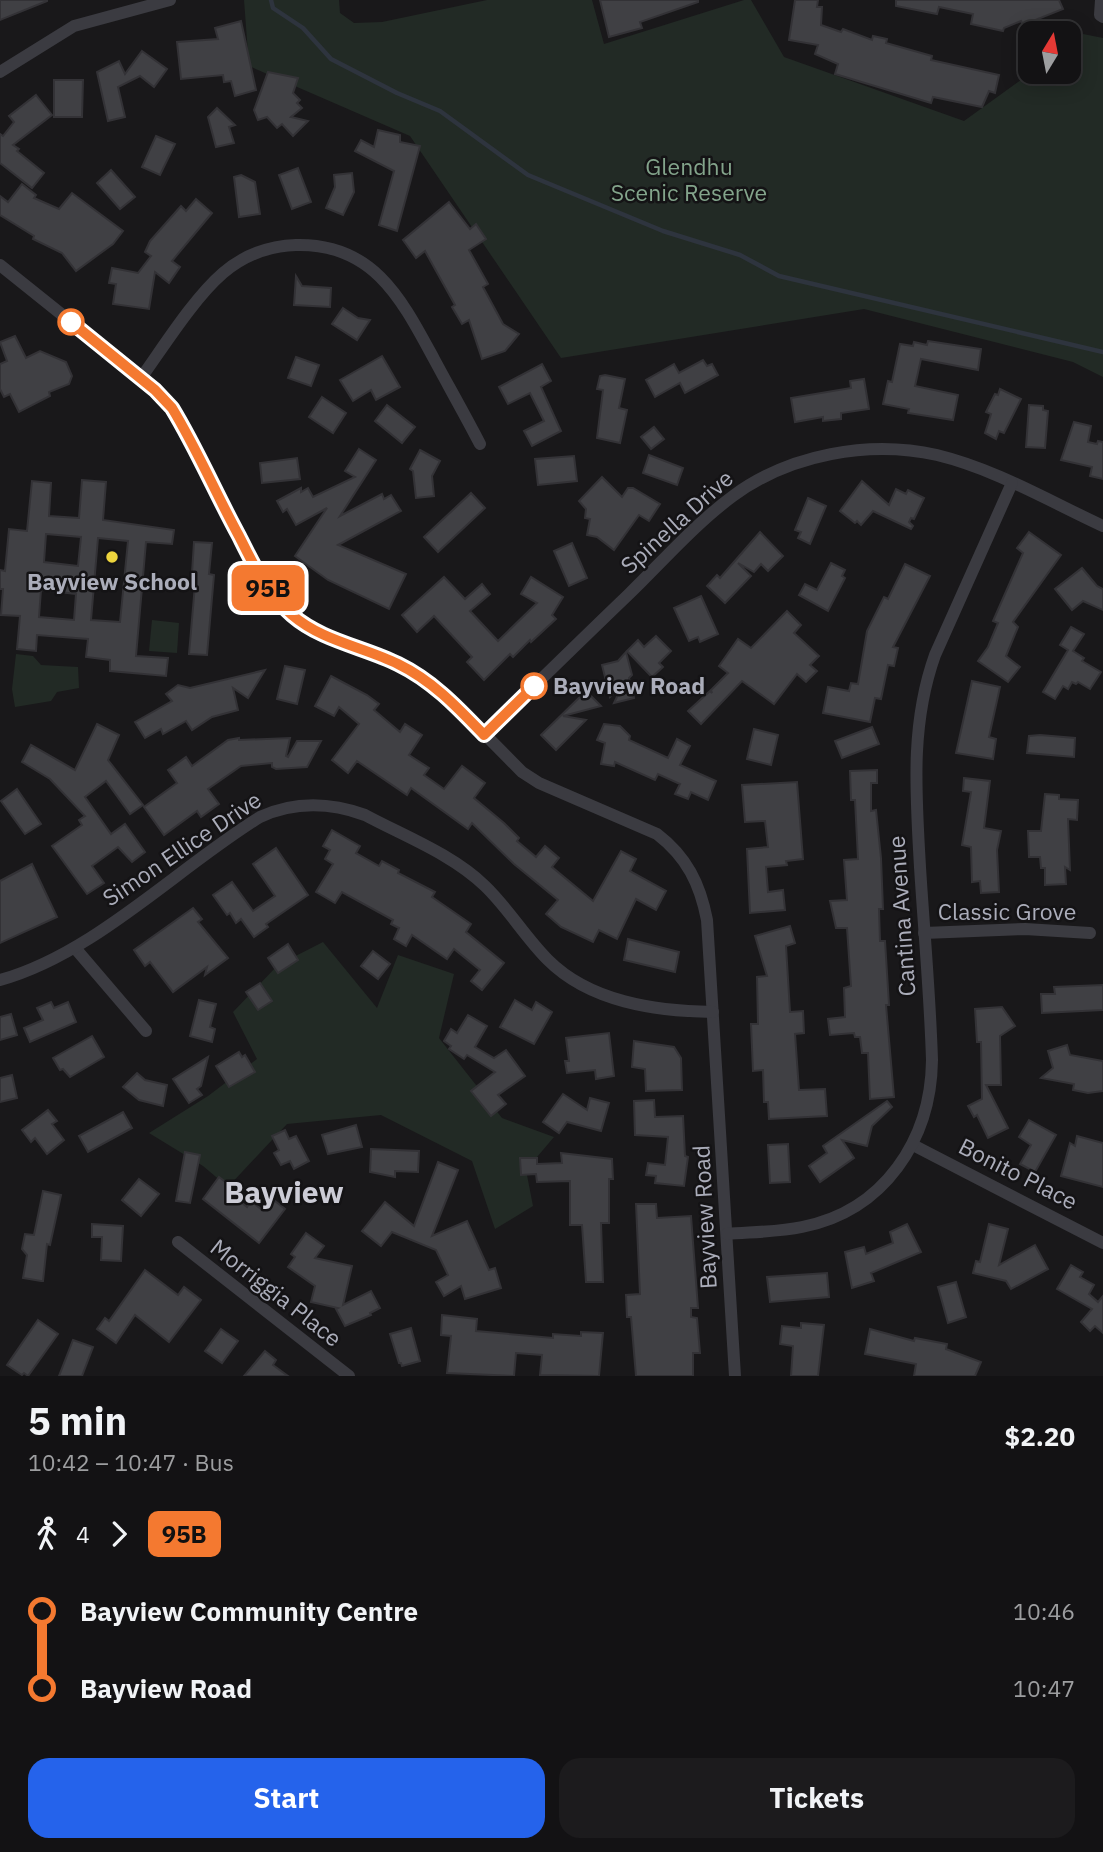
<!DOCTYPE html>
<html lang="en">
<head>
<meta charset="utf-8">
<style>
  body { margin:0; font-family:"IBM Plex Sans",sans-serif; background:#1c1b1d; color:#f1f3f6; height:100vh; display:flex; flex-direction:column; font-size:26px; white-space:nowrap }
  * { box-sizing:border-box; margin:0 }
  p { font-size:23px; color:#9d9ea0 }
  .icon { flex:none; width:38px; height:38px; fill:none; stroke:currentColor; stroke-width:2; stroke-linecap:round; stroke-linejoin:round }
  .map { position:relative; height:1376px; overflow:hidden }
  .side { display:flex; flex-direction:column; background:#131214; flex:1 }
  .side>* { flex:none }
  .badge { padding:0 14px; border-radius:10px; font-size:24px; line-height:46px }
  .needle { width:46px; rotate:10deg }
  .fabs { position:absolute; left:1018px; top:21px; display:grid; gap:14px }
  .fabs a { display:grid; place-items:center; width:63px; height:63px; border-radius:14px; background:#131214; box-shadow:0 4px 18px #0003,0 0 0 2px #323234; font-size:35px }
  .map>.badge { position:absolute; translate:-50% -50%; box-shadow:0 0 0 4px #fff }
  .legs { display:flex; align-items:center; gap:10px; height:77px; padding:0 28px; font-size:23px }
  .legs p { margin-inline-start:auto }
  .summary { display:flex; align-items:center; justify-content:space-between; height:119px; padding:0 28px }
  h1 { font-size:38px; font-weight:700; line-height:52px }
  .cta { display:flex; gap:14px; margin-top:auto; padding:14px 28px }
  .cta a { flex:1; height:80px; border-radius:21px; background:#2563eb; color:#fff; font-size:28px; font-weight:700; line-height:80px; text-align:center }
  .cta a+a { background:#1c1b1d; color:#f1f3f6 }
  ul { padding:0 28px; list-style:none }
  li { display:flex; align-items:center; gap:24px; height:77px; font-size:26px }
  li i { display:grid; place-items:center; width:10px; height:100%; margin:0 9px; background:currentColor }
  li i::after { content:''; width:18px; height:18px; margin:-9px; border:5px solid; border-radius:50%; background:#131214 }
  li p { margin-inline-start:auto }
  li:first-child i { background:linear-gradient(#0000 50%,currentColor 0) }
  li:last-child i { background:linear-gradient(currentColor 50%,#0000 0) }
  .map>svg:first-child { display:block }
  .green { fill:#222a25 }
  .lines { fill:none; stroke-linecap:round; stroke-linejoin:round }
  .stream { stroke:#2e343e; stroke-width:4.5 }
  .building { fill:#404044; stroke:#333236; stroke-width:2; fill-rule:evenodd }
  .minor { stroke:#3b3b41; stroke-width:12 }
  .line-1-casing { stroke:#fff; stroke-width:16 }
  .line-1 { stroke:#f47930; stroke-width:10 }
  .stop-1-dot { fill:#fff; stroke:#f47930; stroke-width:3.5 }
  .poi-dot { fill:#edd43d; stroke:#141315; stroke-width:2.5 }
  .labels { text-anchor:middle; stroke-width:5; stroke-linejoin:round; paint-order:stroke }
  .park-label { font-size:23px; fill:#83a48b; stroke:#141315 }
  .street-label { font-size:23px; fill:#abadba; stroke:#141315 }
  .poi-label { font-size:23px; font-weight:bold; fill:#abadba; stroke:#141315 }
  .stop-label { font-size:23px; font-weight:bold; fill:#abadba; stroke:#141315; text-anchor:start }
  .district-label { font-size:30px; font-weight:bold; fill:#ccccd6; stroke:#141315 }
</style>
</head>
<body>
<div class="map">
<svg width="1103" height="1376" viewBox="0 0 1103 1376">
  <rect width="100%" height="100%" fill="#19181a"/>
  <!-- green -->
  <g class="green">
    <polygon points="244,0 339,0 340,13 354,23 382,22 487,0 592,0 604,44 744,0 751,0 784,57 964,121 1032,72 1069,72 1069,44 1083,34 1103,38 1103,377 1073,362 864,309 561,358 410,136 249,66"/>
    <polygon points="152,620 179,623 177,653 149,651"/>
    <polygon points="16,654 33,656 41,665 78,667 79,688 57,692 51,701 15,707 12,689"/>
    <polygon points="323,942 377,1008 398,955 454,974 439,1038 502,1118 554,1137 526,1170 533,1206 495,1229 472,1161 381,1115 287,1124 228,1187 203,1166 149,1133 208,1096 257,1059 233,1012 278,965"/>
  </g>
  <g class="lines">
    <!-- stream -->
    <polyline class="stream" points="271,0 273,8 303,28 331,59 397,93 440,111 528,175 663,231 740,255 779,276 1103,352"/>
  </g>
  <!-- building -->
  <g class="building">
    <polygon points="0,0 47,0 47,1 0,20"/>
    <polygon points="600,0 698,0 698,2 640,22 642,28 609,37"/>
    <polygon points="795,0 818,0 817,7 822,7 821,25 841,32 843,29 872,40 873,36 887,39 886,43 932,56 931,60 999,75 995,93 989,91 982,107 933,97 931,103 835,74 838,64 815,54 818,45 789,40"/>
    <polygon points="896,0 1059,0 1063,9 1023,25 1021,21 1004,28 1003,31 971,24 973,14 939,7 937,14 896,6"/>
    <polygon points="241,21 256,90 235,96 231,81 224,82 223,75 181,79 177,42 218,39 215,28"/>
    <polygon points="142,51 167,69 154,87 140,76 118,87 125,117 108,121 97,72 119,61 125,74"/>
    <polygon points="268,72 298,78 293,93 300,100 297,103 302,108 291,117 308,121 293,136 282,124 277,128 267,117 258,120 254,110"/>
    <polygon points="54,80 83,80 82,117 54,117"/>
    <polygon points="36,95 52,115 13,145 19,149 17,151 44,173 32,188 0,163 0,134 3,136 14,122 9,116"/>
    <polygon points="217,108 235,125 229,127 234,143 216,147 208,117"/>
    <polygon points="378,130 400,135 400,142 420,146 397,231 379,225 394,171 355,151 361,140 374,147"/>
    <polygon points="156,136 175,144 160,175 142,167"/>
    <polygon points="298,168 311,202 292,209 279,175"/>
    <polygon points="111,170 135,197 120,209 97,183"/>
    <polygon points="352,173 354,192 343,215 326,208 335,187 334,175"/>
    <polygon points="241,175 255,182 260,214 239,217 234,177"/>
    <polygon points="22,184 36,195 34,198 59,209 72,193 123,231 113,244 76,271 62,253 33,239 34,236 0,215 0,196 8,202"/>
    <polygon points="196,199 212,213 172,261 180,267 169,283 155,272 149,309 113,304 116,284 109,283 112,268 138,273 151,256 145,252 150,241 181,206 186,211"/>
    <polygon points="449,202 470,229 476,224 486,239 469,250 488,284 483,287 503,324 519,334 505,351 482,359 469,320 462,324 452,307 455,305 425,251 416,258 403,240"/>
    <polygon points="296,276 302,286 331,288 330,307 294,305"/>
    <polygon points="343,308 358,318 370,320 357,340 332,324"/>
    <polygon points="15,336 26,358 40,351 66,362 72,376 69,384 49,392 50,396 19,412 10,394 4,397 0,389 0,364 7,361 0,342"/>
    <polygon points="928,341 981,349 978,370 921,359 915,386 958,395 953,420 908,413 909,409 883,404 888,381 892,382 900,344 913,346 914,342 927,345"/>
    <polygon points="382,356 400,387 376,400 371,390 353,401 340,380"/>
    <polygon points="296,357 319,365 311,386 288,378"/>
    <polygon points="703,360 707,366 712,364 718,375 685,393 680,383 655,397 646,380 674,364 679,373"/>
    <polygon points="542,364 551,381 541,387 561,431 532,446 524,431 544,421 530,393 508,404 499,387"/>
    <polygon points="605,375 625,379 619,408 627,410 620,443 597,438 603,390 597,389 600,376"/>
    <polygon points="864,379 869,409 841,413 841,419 823,421 823,417 795,422 791,398 851,388 850,381"/>
    <polygon points="1000,389 1021,399 1004,433 999,431 996,439 985,433 991,414 986,412 995,394 998,395"/>
    <polygon points="322,397 346,413 333,433 309,417"/>
    <polygon points="387,405 415,427 402,443 375,421"/>
    <polygon points="1029,405 1043,406 1043,410 1048,411 1045,448 1026,447"/>
    <polygon points="1074,422 1091,426 1088,442 1097,444 1098,441 1103,442 1103,479 1090,476 1092,467 1061,460"/>
    <polygon points="654,427 664,439 651,449 641,437"/>
    <polygon points="359,449 376,460 340,516 382,494 384,499 391,495 401,511 338,545 406,574 389,609 328,580 295,556 327,508 296,525 287,509 283,512 277,501 301,488 301,492 308,488 313,497 355,477 345,471"/>
    <polygon points="420,450 440,461 432,476 434,496 416,498 413,471 410,469"/>
    <polygon points="649,455 683,468 677,485 643,473"/>
    <polygon points="574,456 577,481 538,485 535,459"/>
    <polygon points="297,458 300,479 262,483 260,463"/>
    <polygon points="602,477 622,497 628,488 633,488 660,504 649,521 639,515 614,550 597,537 587,535 590,519 585,518 586,509 579,501"/>
    <path d="M82,480l24,2 -3,38 71,10 -2,14 -26,-2 -10,114 32,2 -2,18 -56,-5v-11l-24,-3 2,-18 -51,-4 -1,16 -19,-2 3,-33 -19,-1 2,-26h-3v-19l5,1 4,-42 18,2 5,-50 19,2 -2,33 30,2zM46,534l35,3 -3,29 -34,-4zM98,538l30,3 -8,81 -29,-2zM41,590l35,4 -2,26 -35,-3z"/>
    <polygon points="862,481 889,505 896,489 906,494 908,490 924,498 914,519 911,518 909,522 913,526 911,529 873,511 861,525 857,521 855,523 840,511"/>
    <polygon points="471,493 485,508 438,552 424,537"/>
    <polygon points="808,498 826,506 810,544 798,538 801,532 795,530"/>
    <polygon points="760,532 783,556 768,571 761,564 754,572 738,563 751,576 725,603 707,586 717,575 720,578"/>
    <polygon points="1029,532 1061,555 1013,622 1018,627 1006,656 1020,667 1008,682 978,661 988,647 998,623 993,621 1023,553 1017,548"/>
    <polygon points="194,542 212,543 209,574 214,575 207,655 189,654 196,573 192,573"/>
    <polygon points="572,543 587,578 569,586 554,551"/>
    <polygon points="831,563 845,570 842,576 845,578 828,611 799,595 805,584 817,590"/>
    <polygon points="905,564 930,576 893,647 898,648 894,666 888,665 881,699 875,698 870,722 823,713 828,687 849,691 851,683 858,684 867,631 884,597 888,599"/>
    <polygon points="1082,568 1097,586 1103,589 1103,610 1083,601 1072,610 1055,589"/>
    <polygon points="444,577 465,599 482,584 490,594 470,611 498,641 537,603 521,594 531,577 563,597 552,615 556,619 531,642 530,640 513,657 510,654 484,680 467,662 472,657 434,616 417,632 402,615"/>
    <polygon points="701,596 718,634 700,642 698,637 689,641 674,608"/>
    <polygon points="787,611 801,625 794,633 819,656 810,665 817,671 806,682 797,674 774,704 742,681 701,724 688,711 710,691 712,693 711,690 728,673 719,666 738,639 751,648"/>
    <polygon points="1071,627 1084,634 1073,651 1084,658 1082,661 1101,672 1090,689 1078,682 1076,684 1072,682 1068,689 1063,686 1055,699 1043,692 1068,650 1060,645"/>
    <polygon points="656,636 671,651 659,663 663,667 652,677 627,651 638,640 644,647"/>
    <polygon points="626,652 632,675 629,678 634,698 614,703 623,684 610,697 602,665 618,661"/>
    <polygon points="285,666 305,670 297,704 277,699"/>
    <polygon points="265,670 248,698 233,688 238,710 212,717 192,730 186,721 163,734 161,729 145,738 135,722 172,701 166,694 178,685 190,688"/>
    <polygon points="331,676 367,695 379,704 374,710 400,732 405,724 422,735 409,755 429,768 424,775 444,789 462,766 485,783 474,798 504,823 519,838 517,841 536,857 545,846 559,858 552,867 593,901 621,851 636,859 630,871 666,891 656,910 636,899 617,939 599,930 593,942 561,927 546,914 558,900 514,864 472,823 468,829 411,788 407,795 357,761 348,773 332,760 359,724 339,707 334,716 315,706"/>
    <polygon points="972,681 1000,687 989,737 996,739 993,759 956,753"/>
    <polygon points="586,691 601,706 563,716 586,720 556,750 541,735"/>
    <polygon points="97,724 119,735 108,760 143,805 130,814 106,781 85,797 111,834 125,824 145,852 132,862 118,847 92,866 104,883 87,894 52,846 82,825 79,820 85,816 50,779 22,762 31,745 75,770"/>
    <polygon points="604,724 620,726 630,736 629,740 668,758 677,739 690,746 680,765 716,781 708,800 691,792 688,799 675,794 680,784 658,774 655,780 615,762 614,766 601,764 605,743 597,740"/>
    <polygon points="872,727 879,744 842,758 835,741"/>
    <polygon points="754,729 778,735 771,765 747,759"/>
    <polygon points="1040,735 1075,738 1074,757 1027,753 1029,736"/>
    <polygon points="239,738 239,740 290,738 286,756 288,757 297,741 321,741 307,767 276,769 272,767 272,763 241,766 208,789 219,804 201,817 197,811 164,835 144,807 177,783 168,770 186,757 192,766 228,740"/>
    <polygon points="877,770 877,783 871,783 871,811 876,810 881,858 883,909 879,909 880,941 885,941 889,1005 886,1005 894,1097 870,1099 868,1053 862,1053 860,1037 855,1037 854,1033 830,1035 828,1019 845,1017 844,988 851,986 847,928 836,928 830,901 847,900 844,860 858,859 855,800 851,800 850,771"/>
    <polygon points="964,778 990,781 984,828 1001,831 997,850 999,892 981,893 980,881 972,882 971,847 962,845 971,792 963,791"/>
    <polygon points="797,782 803,859 786,861 787,865 766,867 768,892 783,890 785,910 750,913 747,849 768,847 765,821 745,822 742,785"/>
    <polygon points="17,789 41,824 25,834 1,801"/>
    <polygon points="1045,794 1059,795 1059,799 1078,800 1077,820 1068,819 1070,870 1065,867 1066,884 1045,885 1045,868 1041,868 1040,857 1029,857 1028,831 1041,831"/>
    <polygon points="332,830 360,846 356,853 379,866 382,861 399,870 398,873 435,892 432,897 471,924 466,932 504,963 482,990 471,981 480,970 454,949 447,959 412,935 406,946 394,939 399,928 391,924 393,920 342,892 335,903 316,892 333,864 325,859 330,850 323,846"/>
    <polygon points="276,848 308,895 266,924 268,927 254,937 241,919 236,923 230,913 227,915 213,895 232,882 253,911 275,896 253,864"/>
    <polygon points="32,864 57,917 0,943 0,881"/>
    <polygon points="193,908 202,919 198,922 228,958 205,975 207,967 173,992 150,962 145,966 134,950"/>
    <polygon points="790,926 795,943 786,946 790,1012 803,1011 804,1033 795,1034 799,1090 825,1089 827,1116 769,1119 768,1102 764,1102 763,1070 753,1071 751,1024 758,1024 757,977 767,976 755,936"/>
    <polygon points="628,939 679,952 675,972 624,960"/>
    <polygon points="288,944 298,960 278,973 268,958"/>
    <polygon points="373,951 390,964 378,979 361,966"/>
    <polygon points="260,983 272,1001 258,1010 246,992"/>
    <polygon points="1103,985 1103,1010 1042,1013 1041,994 1055,994 1054,987"/>
    <polygon points="199,1000 216,1004 210,1027 215,1029 212,1042 190,1036"/>
    <polygon points="515,1000 532,1010 536,1002 552,1012 534,1044 500,1027"/>
    <polygon points="51,1002 54,1008 68,1002 76,1022 30,1042 24,1028 43,1020 37,1008"/>
    <polygon points="1002,1007 1015,1026 1000,1036 1001,1085 986,1085 1008,1128 988,1138 977,1115 974,1117 968,1106 982,1099 981,1042 977,1042 975,1009"/>
    <polygon points="11,1014 17,1035 0,1040 0,1017"/>
    <polygon points="468,1015 487,1026 475,1047 494,1058 506,1050 525,1076 498,1095 506,1104 491,1116 471,1091 495,1072 467,1055 464,1059 449,1049 451,1046 444,1041 451,1029 457,1033"/>
    <polygon points="609,1033 614,1076 596,1079 595,1070 567,1073 565,1061 569,1061 566,1038"/>
    <polygon points="92,1036 104,1057 70,1077 63,1069 60,1070 53,1058"/>
    <polygon points="634,1041 674,1047 681,1058 682,1090 646,1091 645,1069 632,1067"/>
    <polygon points="1067,1045 1070,1055 1103,1061 1103,1091 1088,1093 1073,1090 1074,1084 1041,1078 1053,1068 1048,1051"/>
    <polygon points="239,1052 242,1057 245,1055 255,1072 229,1087 216,1066"/>
    <polygon points="208,1057 201,1086 197,1089 202,1095 189,1103 173,1079"/>
    <polygon points="137,1073 145,1080 167,1085 163,1106 139,1100 123,1087"/>
    <polygon points="12,1075 17,1098 0,1102 0,1078"/>
    <polygon points="563,1094 587,1110 590,1098 609,1103 601,1131 567,1122 559,1133 543,1122"/>
    <polygon points="654,1100 655,1117 683,1116 685,1156 688,1157 684,1186 655,1183 656,1176 646,1175 648,1163 665,1165 668,1137 635,1135 634,1101"/>
    <polygon points="887,1101 892,1107 872,1126 867,1146 842,1140 854,1158 820,1182 809,1166 827,1153 823,1146"/>
    <polygon points="48,1110 57,1121 52,1124 64,1140 47,1154 35,1138 31,1142 22,1130"/>
    <polygon points="123,1112 132,1128 88,1152 79,1136"/>
    <polygon points="1029,1120 1056,1135 1035,1172 1020,1164 1031,1145 1019,1137"/>
    <polygon points="356,1125 362,1147 328,1154 322,1135"/>
    <polygon points="285,1130 289,1139 296,1136 309,1161 294,1169 290,1161 281,1165 274,1153 279,1150 272,1136"/>
    <polygon points="1077,1136 1103,1143 1103,1187 1061,1176 1070,1143 1075,1146"/>
    <polygon points="788,1144 790,1182 770,1183 768,1145"/>
    <polygon points="371,1149 419,1151 418,1172 395,1171 395,1177 370,1172"/>
    <polygon points="185,1152 200,1155 190,1203 176,1201"/>
    <polygon points="561,1153 612,1159 613,1179 609,1179 609,1223 601,1223 603,1282 586,1282 582,1225 570,1225 570,1181 537,1182 536,1174 521,1175 520,1158 537,1158 537,1164 562,1163"/>
    <polygon points="438,1162 458,1170 432,1236 467,1221 489,1270 495,1268 501,1288 465,1299 461,1286 444,1296 436,1282 448,1275 436,1250 392,1232 381,1246 362,1231 385,1202 414,1226"/>
    <polygon points="219,1177 232,1187 229,1192 247,1207 251,1201 261,1209 270,1197 285,1209 259,1243 203,1199"/>
    <polygon points="139,1179 159,1194 141,1216 122,1200"/>
    <polygon points="43,1191 61,1195 50,1245 47,1244 43,1281 41,1281 23,1278 27,1255 22,1249 25,1234 34,1235"/>
    <polygon points="636,1204 656,1204 657,1218 691,1216 698,1308 691,1308 691,1317 697,1318 700,1353 693,1353 693,1376 636,1376 631,1317 627,1317 626,1295 640,1294"/>
    <polygon points="92,1224 123,1226 121,1261 101,1260 102,1237 92,1237"/>
    <polygon points="907,1224 921,1252 871,1273 874,1281 852,1288 845,1252 864,1247 866,1254 893,1243 890,1232"/>
    <polygon points="989,1224 1008,1229 999,1265 1035,1245 1048,1269 1011,1289 1006,1281 973,1273 976,1261 980,1262"/>
    <polygon points="306,1233 324,1246 315,1258 352,1266 343,1305 371,1291 380,1308 370,1313 371,1315 345,1326 336,1309 338,1308 311,1302 315,1286 288,1267 295,1257 291,1254"/>
    <polygon points="1071,1265 1083,1272 1080,1277 1094,1285 1089,1294 1098,1302 1103,1296 1103,1333 1095,1326 1090,1331 1081,1322 1092,1309 1057,1289"/>
    <polygon points="145,1270 178,1295 184,1287 201,1300 169,1342 135,1315 116,1343 97,1329 105,1318 109,1321"/>
    <polygon points="827,1273 829,1297 770,1302 767,1277"/>
    <polygon points="956,1282 966,1317 948,1323 938,1287"/>
    <polygon points="442,1315 477,1319 476,1331 553,1338 553,1334 581,1336 581,1332 603,1333 599,1376 540,1375 542,1355 516,1353 514,1376 447,1373 451,1336 441,1335"/>
    <polygon points="38,1320 58,1334 28,1376 24,1373 22,1375 7,1365"/>
    <polygon points="801,1323 824,1325 818,1376 791,1376 793,1346 780,1344 782,1326 801,1328"/>
    <polygon points="411,1328 420,1361 402,1366 401,1363 399,1363 390,1334"/>
    <polygon points="221,1329 238,1341 222,1363 205,1351"/>
    <polygon points="870,1329 914,1341 915,1338 947,1344 946,1349 981,1362 975,1376 914,1376 916,1364 865,1354"/>
    <polygon points="73,1340 93,1347 82,1376 59,1376"/>
    <polygon points="265,1351 276,1360 273,1365 288,1376 244,1376"/>
  </g>
  <g class="lines">
    <!-- minor -->
    <g class="minor">
      <polyline points="1101,0 1100,15 1103,17"/>
      <polyline points="0,72 74,26 170,0"/>
      <path d="M0,265l141,113 31,30 84,161 28,39 26,20 88,36 23,13 30,23 71,72 17,11 118,51c30,23 43,50 50,86l28,456"/>
      <path d="M141,378c23,-32 53,-80 82,-105 21,-18 46,-27 73,-28 78,-2 106,55 138,114 15,28 31,56 46,85"/>
      <path d="M484,735c48,-47 96,-94 145,-141 34,-33 66,-70 104,-98 57,-42 136,-56 204,-41 58,14 112,46 166,71"/>
      <polyline points="924,933 1025,929 1090,933"/>
      <polyline points="75,948 146,1031"/>
      <path d="M0,980c94,-26 177,-112 260,-163 35,-16 69,-15 105,-2 39,21 87,39 120,71 23,22 40,51 63,74 42,42 107,51 165,52"/>
      <polyline points="913,1145 1103,1243"/>
      <path d="M727,1234c25,-2 51,-2 75,-7 82,-16 129,-87 130,-167 -2,-65 -8,-129 -12,-193 -4,-73 -10,-142 15,-212l77,-172"/>
      <polyline points="178,1242 349,1376"/>
    </g>
  </g>
  <g class="lines">
    <!-- line-1 casing -->
    <g class="line-1-casing">
      <path id="line-1" d="M71,322l84,68 17,18c25,41 44,86 67,128 14,28 28,58 53,79 30,26 72,32 106,49 35,17 60,44 86,71l50,-49"/>
    </g>
    <!-- line-1 -->
    <use href="#line-1" class="line-1"/>
  </g>
  <!-- markers -->
  <g class="stop-1-dot">
    <circle cx="71" cy="322" r="12"/>
    <circle cx="534" cy="686" r="12"/>
  </g>
  <circle class="poi-dot" cx="112" cy="557" r="7"/>
  <g class="labels">
    <!-- park labels -->
    <g class="park-label">
      <text x="689" y="175">Glendhu<tspan x="689" dy="26">Scenic Reserve</tspan></text>
    </g>
    <!-- street labels -->
    <g class="street-label">
      <text transform="translate(677 522) rotate(-42)" y="8">Spinella Drive</text>
      <text transform="translate(182 849) rotate(-34)" y="8">Simon Ellice Drive</text>
      <text x="1007" y="920">Classic Grove</text>
      <text transform="translate(902 916) rotate(-94)" y="8">Cantina Avenue</text>
      <text transform="translate(1018 1174) rotate(27)" y="8">Bonito Place</text>
      <text transform="translate(705 1217) rotate(-93)" y="8">Bayview Road</text>
      <text transform="translate(276 1293) rotate(38)" y="8">Morriggia Place</text>
    </g>
    <!-- poi labels -->
    <g class="poi-label">
      <text x="112" y="590">Bayview School</text>
    </g>
    <!-- stop labels -->
    <g class="stop-label">
      <text x="553" y="694">Bayview Road</text>
    </g>
    <!-- district labels -->
    <g class="district-label">
      <text x="284" y="1203">Bayview</text>
    </g>
  </g>
</svg>
<div class="fabs">
<a><svg class="needle" viewBox="-14 -14 28 28"><path d="M0-13l5 13h-10z" fill="#e53935"/><path d="M0 13l5-13h-10z" fill="#9d9ea0"/></svg></a>
</div>
<b class="badge" style="left:268px;top:588px;background:#f47930;color:#111">95B</b>
</div>
<section class="side">
<div class="summary"><div><h1>5 min</h1><p>10:42 – 10:47 · Bus</p></div><b>$2.20</b></div>
<div class="legs"><svg class="icon" aria-label="walk" viewBox="0 0 24 24"><circle cx="13" cy="4" r="2"/><path d="M13 8l-2 6 4 7M11 14l-3 7M7 12l3-4h3l4 4"/></svg>4<svg class="icon" aria-label="forward" viewBox="0 0 24 24"><path d="M9 5l7 7-7 7"/></svg><b class="badge" style="background:#f47930;color:#111">95B</b></div>
<ul>
<li><i style="color:#f47930"></i><b>Bayview Community Centre</b><p>10:46</p></li>
<li><i style="color:#f47930"></i><b>Bayview Road</b><p>10:47</p></li>
</ul>
<div class="cta"><a>Start</a><a>Tickets</a></div>
</section>
</body>
</html>
